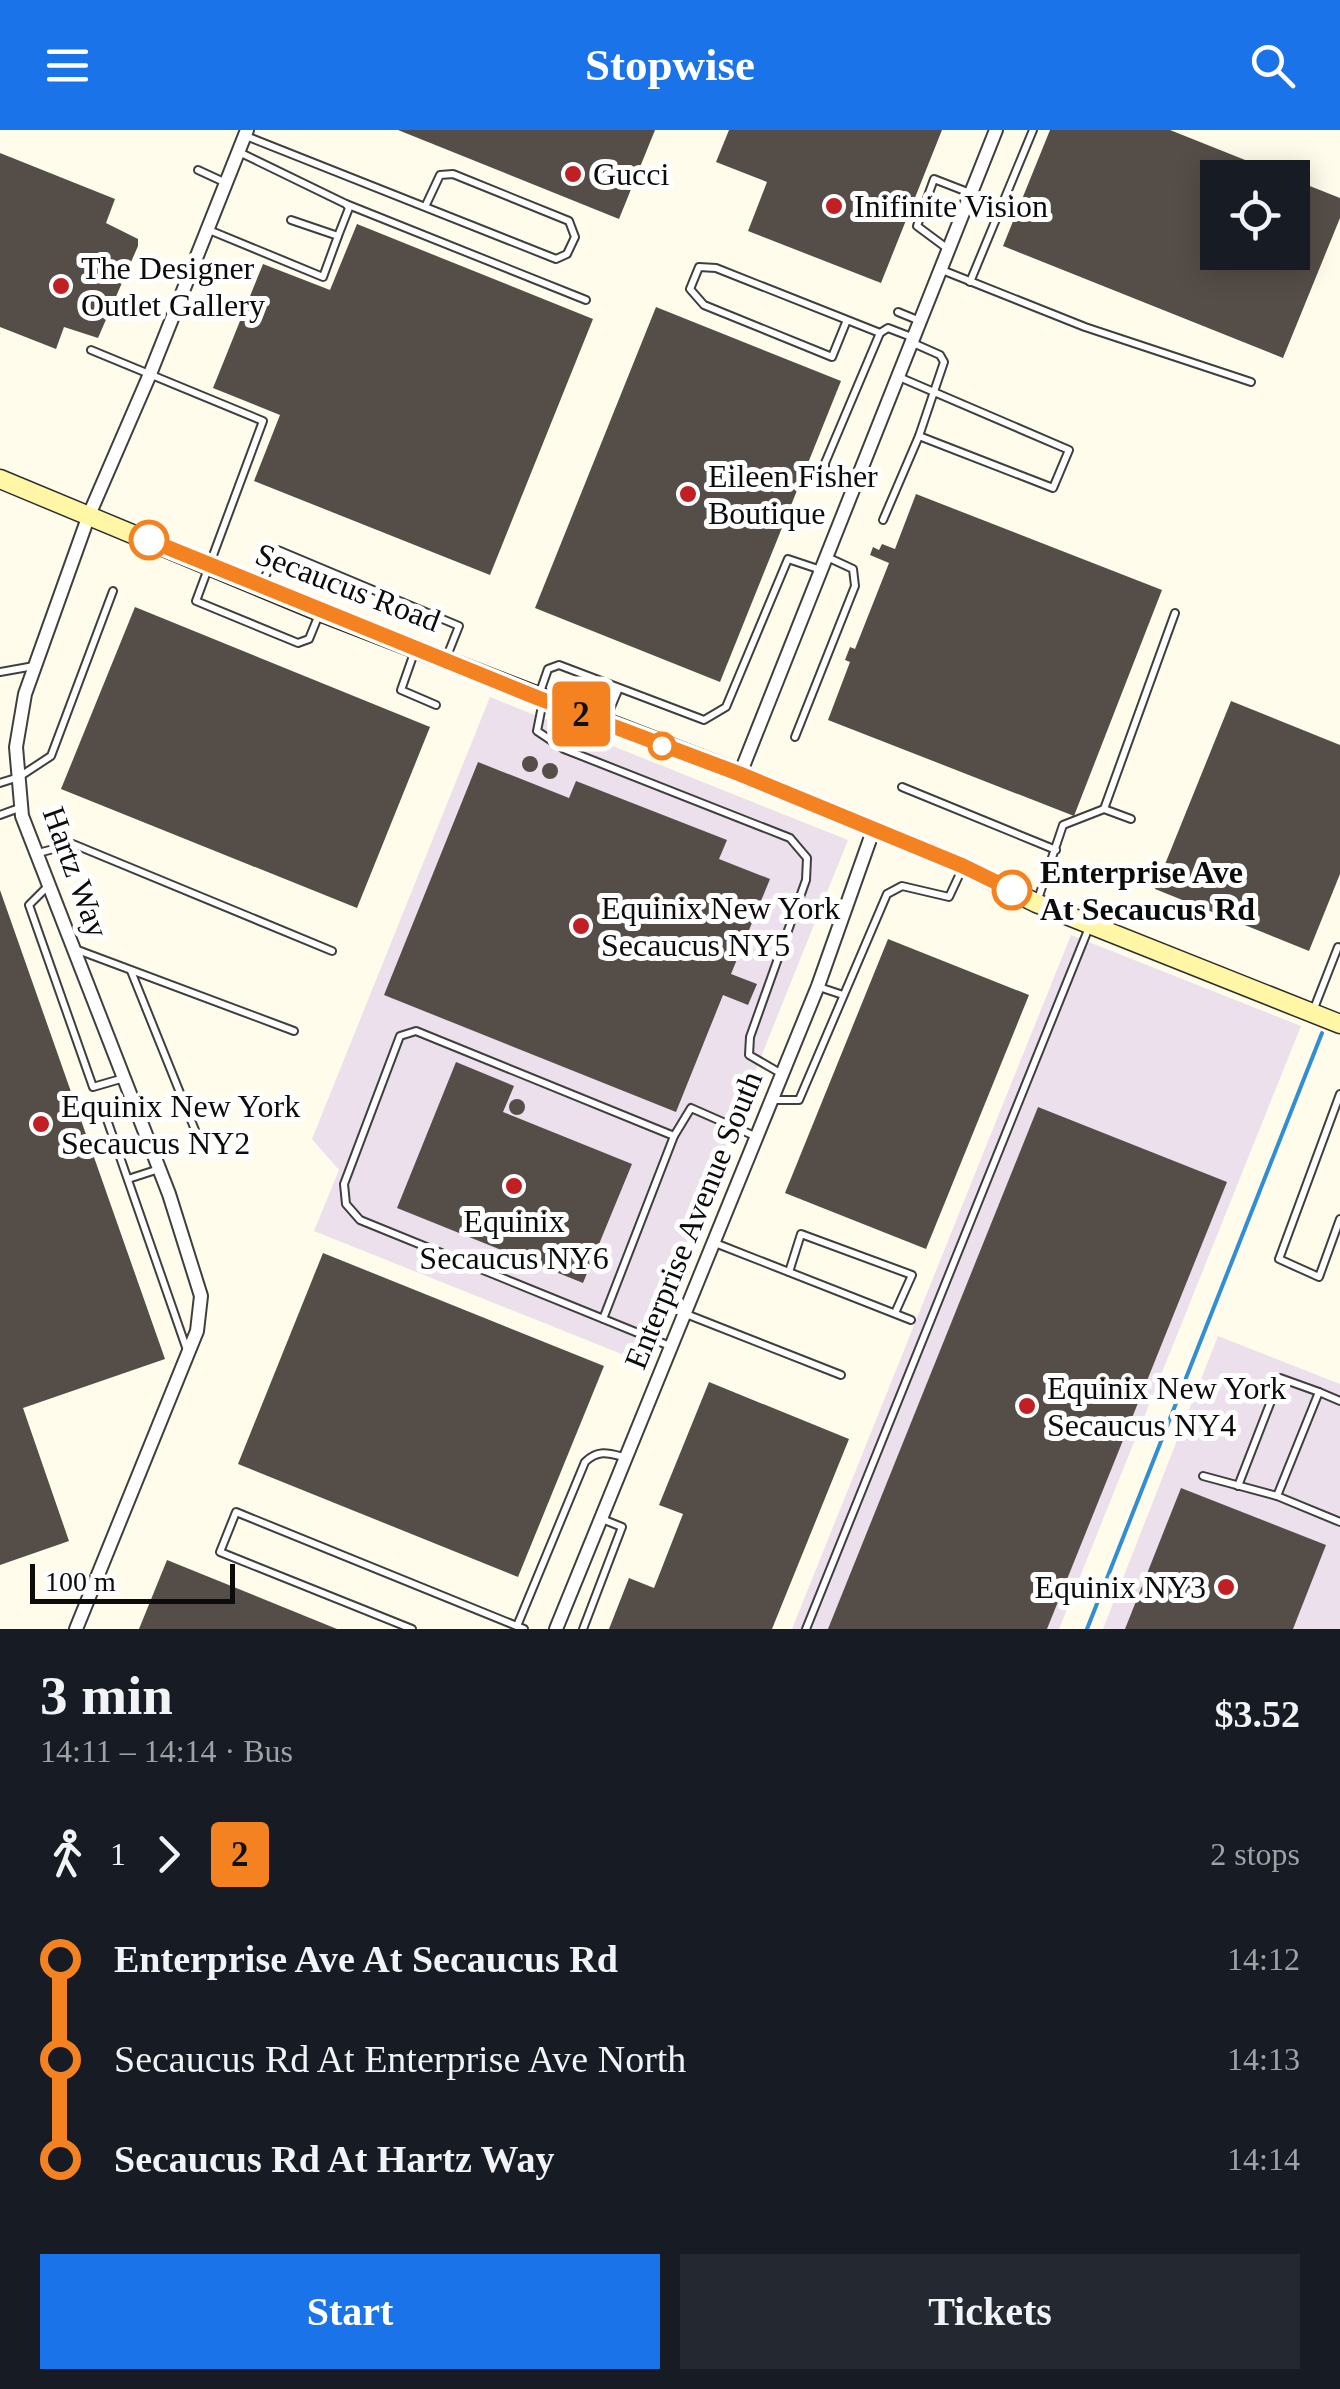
<!DOCTYPE html>
<html lang="en">
<head>
<meta charset="utf-8">
<style>
  body { margin:0; font-family:Georgia,serif; background:#242831; color:#f1f3f6; height:100vh; display:flex; flex-direction:column; font-size:38px; white-space:nowrap }
  * { box-sizing:border-box; margin:0 }
  p { font-size:32px; color:#9ea1a6 }
  .icon { flex:none; width:55px; height:55px; fill:none; stroke:currentColor; stroke-width:2; stroke-linecap:round; stroke-linejoin:round }
  .map { position:relative; height:1499px; overflow:hidden }
  .panel { display:flex; flex-direction:column; background:#171b24; flex:1 }
  .panel>* { flex:none }
  .badge { padding:0 20px; border-radius:8px; font-size:35px; line-height:65px }
  .tools { position:absolute; left:1200px; top:30px; display:grid; gap:20px }
  .tools a { display:grid; place-items:center; width:110px; height:110px; border-radius:0px; background:#171b24; box-shadow:0 5px 25px #0003; font-size:50px }
  .scale { position:absolute; left:30px; bottom:25px; width:205px; box-sizing:border-box; padding-left:10px; border:5px solid #0c0c0c; border-top:0; font-size:28px; line-height:35px; white-space:nowrap; color:#0c0c0c; -webkit-text-stroke:8px #fff; paint-order:stroke }
  .map>.badge { position:absolute; translate:-50% -50%; box-shadow:0 0 0 5px #fff }
  .legs { display:flex; align-items:center; gap:15px; height:110px; padding:0 40px; font-size:32px }
  .legs p { margin-inline-start:auto }
  .head { display:flex; align-items:center; justify-content:space-between; height:170px; padding:0 40px }
  h1 { font-size:55px; font-weight:600; line-height:75px }
  .action { display:flex; gap:20px; margin-top:auto; padding:20px 40px }
  .action a { flex:1; height:115px; border-radius:0px; background:#1a73e8; color:#fff; font-size:40px; font-weight:600; line-height:115px; text-align:center }
  .action a+a { background:#242831; color:#f1f3f6 }
  ul { padding:0 40px; list-style:none }
  li { display:flex; align-items:center; gap:35px; height:100px; font-size:38px }
  li i { display:grid; place-items:center; width:15px; height:100%; margin:0 12px; background:currentColor }
  li i::after { content:''; width:25px; height:25px; margin:-12px; border:8px solid; border-radius:50%; background:#171b24 }
  li p { margin-inline-start:auto }
  li:first-child i { background:linear-gradient(#0000 50%,currentColor 0) }
  li:last-child i { background:linear-gradient(currentColor 50%,#0000 0) }
  header { display:flex; justify-content:space-between; align-items:center; height:130px; padding:0 40px; background:#1a73e8; color:#fff; font-size:45px; font-weight:600 }
  .map>svg:first-child { display:block }
  .industrial { fill:#ebe0ec }
  .lines { fill:none; stroke-linecap:round; stroke-linejoin:round }
  .stream { stroke:#328ed2; stroke-width:4 }
  .building { fill:#554e48 }
  .service-casing { stroke:#3f3f3f; stroke-width:10 }
  .minor-casing { stroke:#3f3f3f; stroke-width:16 }
  .secondary-casing { stroke:#2e2e2e; stroke-width:21 }
  .service { stroke:#fff; stroke-width:6 }
  .minor { stroke:#fff; stroke-width:12 }
  .secondary { stroke:#fff7a6; stroke-width:18 }
  .line-1-casing { stroke:#fff; stroke-width:22 }
  .line-1 { stroke:#f58220; stroke-width:15 }
  .poi-dot { fill:#c11f23; stroke:#fff; stroke-width:4 }
  .stop-1-dot { fill:#fff; stroke:#f58220; stroke-width:5 }
  .labels { text-anchor:middle; stroke-width:10; stroke-linejoin:round; paint-order:stroke }
  .poi-label { font-size:32px; fill:#0c0c0c; stroke:#fff; text-anchor:start }
  .street-label { font-size:32px; fill:#0c0c0c; stroke:#fff }
  .stop-label { font-size:32px; font-weight:bold; fill:#0c0c0c; stroke:#fff; text-anchor:start }
</style>
</head>
<body>
<header><svg class="icon" aria-label="menu" viewBox="0 0 24 24"><path d="M4 6h16M4 12h16M4 18h16"/></svg>Stopwise<svg class="icon" aria-label="search" viewBox="0 0 24 24"><circle cx="10" cy="10" r="6"/><path d="M15 15l6 6"/></svg></header>
<div class="map">
<svg width="1340" height="1499" viewBox="0 0 1340 1499">
  <rect width="100%" height="100%" fill="#fffceb"/>
  <!-- industrial -->
  <g class="industrial">
    <polygon points="490,567 848,710 639,1231 314,1101 339,1040 312,1009"/>
    <polygon points="1071,805 1301,896 1059,1499 792,1499"/>
    <polygon points="1218,1206 1340,1254 1340,1499 1103,1499"/>
  </g>
  <g class="lines">
    <!-- stream -->
    <polyline class="stream" points="1087,1499 1322,903"/>
  </g>
  <!-- building -->
  <g class="building">
    <polygon points="398,0 655,0 619,89"/>
    <polygon points="729,0 942,0 881,153 748,101 767,52 716,32"/>
    <polygon points="1050,0 1170,0 1288,47 1218,48 1218,122 1292,122 1292,49 1340,68 1340,88 1283,228 1003,116"/>
    <polygon points="0,23 115,69 106,93 138,109 138,116 98,208 64,197 56,219 0,197"/>
    <polygon points="357,94 593,189 490,445 254,351 280,285 213,258 263,134 330,160"/>
    <polygon points="656,177 841,251 720,552 535,478"/>
    <polygon points="916,364 1162,460 1074,686 828,590 850,532 845,530 850,517 855,519 889,433 870,425 873,417 879,420 882,414 895,419"/>
    <polygon points="135,477 430,597 357,778 61,659"/>
    <polygon points="1231,571 1340,615 1340,744 1309,821 1155,759"/>
    <circle cx="530" cy="634" r="8"/>
    <polygon points="478,632 569,668 576,651 727,710 719,729 770,749 731,844 757,854 748,875 723,865 676,982 384,865"/>
    <circle cx="550" cy="641" r="8"/>
    <polygon points="0,760 165,1229 23,1278 69,1411 0,1435"/>
    <polygon points="888,809 1029,865 926,1119 785,1063"/>
    <polygon points="456,932 514,956 503,982 632,1034 583,1153 397,1078"/>
    <circle cx="517" cy="977" r="8"/>
    <polygon points="1038,977 1227,1052 1047,1499 828,1499"/>
    <polygon points="323,1123 604,1236 518,1447 238,1334"/>
    <polygon points="709,1252 849,1309 772,1499 609,1499 629,1448 654,1458 683,1384 659,1375"/>
    <polygon points="1181,1358 1326,1415 1293,1499 1125,1499"/>
    <polygon points="167,1430 337,1499 139,1499"/>
  </g>
  <g class="lines">
    <!-- service casing -->
    <g class="service-casing">
      <g id="service">
        <polyline points="246,6 556,129 567,124 575,107 569,91 453,44 440,45 425,77"/>
        <polyline points="239,22 346,74 349,78 338,106"/>
        <polyline points="198,40 224,52"/>
        <polyline points="346,74 586,170"/>
        <polyline points="209,100 323,147 338,106 291,90"/>
        <polyline points="948,119 917,96 934,49 970,63"/>
        <polyline points="942,140 1085,197 1251,252"/>
        <polyline points="970,152 1033,0"/>
        <polyline points="898,182 920,191"/>
        <polyline points="847,190 832,227 704,175 690,159 699,137 716,138 880,203"/>
        <polyline points="91,220 263,291 196,471 298,513 309,509 320,482"/>
        <polyline points="899,247 1069,320 1053,358 919,306"/>
        <polyline points="853,355 825,342 825,333 880,203 888,198 914,208"/>
        <polyline points="883,390 919,306 944,232 940,225 913,213"/>
        <polyline points="261,455 278,420 459,496 447,526"/>
        <polyline points="414,523 401,560 436,575"/>
        <polyline points="0,542 34,536"/>
        <polyline points="540,562 548,539 559,535 704,590 726,577 788,429 821,440"/>
        <polyline points="543,571 537,601 564,619 790,708 807,728 806,750 750,907 749,925 782,944"/>
        <polyline points="605,591 619,558"/>
        <polyline points="795,607 855,456 853,439 827,427"/>
        <polyline points="0,653 19,647 51,626 113,461"/>
        <polyline points="902,657 1056,720"/>
        <polyline points="1104,679 1175,483"/>
        <polyline points="0,685 22,677"/>
        <polyline points="38,723 73,714 332,821"/>
        <polyline points="48,756 29,775 93,957 124,948"/>
        <polyline points="1037,772 1063,695 1104,679 1131,689"/>
        <polyline points="75,819 294,901"/>
        <polyline points="131,841 197,1005"/>
        <polyline points="819,857 843,865"/>
        <polyline points="1313,881 1338,817"/>
        <polyline points="1340,964 1279,1129 1319,1147 1340,1089"/>
        <polyline points="131,970 104,981 187,1220"/>
        <polyline points="772,970 799,970 887,764 902,756 949,767 963,737"/>
        <polyline points="674,1006 691,978 757,1007"/>
        <polyline points="128,1049 159,1039"/>
        <polyline points="715,1113 911,1190"/>
        <polyline points="789,1142 801,1104 912,1145 895,1183"/>
        <polyline points="686,1184 841,1245"/>
        <polyline points="603,1189 674,1006 416,901 400,906 344,1054 346,1074 360,1090 670,1216"/>
        <polyline points="1203,1346 1277,1366 1340,1392"/>
        <polyline points="1238,1356 1280,1248 1319,1262"/>
        <polyline points="1277,1366 1319,1262 1340,1271"/>
        <path d="M517,1496l68,-164c13,-13 24,-9 39,-5"/>
        <polyline points="412,1499 220,1422 236,1382 524,1499"/>
        <polyline points="583,1499 622,1397 602,1389"/>
        <polyline points="806,1499 1090,795"/>
      </g>
    </g>
    <!-- minor casing -->
    <g class="minor-casing">
      <g id="minor">
        <polyline points="740,644 996,0"/>
        <polyline points="76,1499 197,1201 201,1166 169,1064 22,686 16,617 25,564 89,385 150,244 247,0"/>
        <polyline points="556,1499 818,856 874,698"/>
      </g>
    </g>
    <!-- secondary casing -->
    <g class="secondary-casing">
      <polyline id="secondary" points="0,349 320,482 740,644 963,736 1036,773 1340,894"/>
    </g>
    <!-- service -->
    <use href="#service" class="service"/>
    <!-- minor -->
    <use href="#minor" class="minor"/>
    <!-- secondary -->
    <use href="#secondary" class="secondary"/>
  </g>
  <g class="lines">
    <!-- line-1 casing -->
    <g class="line-1-casing">
      <polyline id="line-1" points="149,410 538,568 740,644 963,736 1012,760"/>
    </g>
    <!-- line-1 -->
    <use href="#line-1" class="line-1"/>
  </g>
  <!-- markers -->
  <g class="poi-dot">
    <circle cx="573" cy="44" r="10"/>
    <circle cx="834" cy="76" r="10"/>
    <circle cx="61" cy="156" r="10"/>
    <circle cx="688" cy="364" r="10"/>
    <circle cx="581" cy="796" r="10"/>
    <circle cx="41" cy="994" r="10"/>
    <circle cx="514" cy="1056" r="10"/>
    <circle cx="1027" cy="1276" r="10"/>
    <circle cx="1226" cy="1457" r="10"/>
  </g>
  <g class="stop-1-dot">
    <circle cx="149" cy="410" r="18"/>
    <circle cx="662" cy="616" r="12"/>
    <circle cx="1012" cy="760" r="18"/>
  </g>
  <g class="labels">
    <!-- poi labels -->
    <g class="poi-label">
      <text x="593" y="55">Gucci</text>
      <text x="854" y="87">Inifinite Vision</text>
      <text x="81" y="149">The Designer<tspan x="81" dy="37">Outlet Gallery</tspan></text>
      <text x="708" y="357">Eileen Fisher<tspan x="708" dy="37">Boutique</tspan></text>
      <text x="601" y="789">Equinix New York<tspan x="601" dy="37">Secaucus NY5</tspan></text>
      <text x="61" y="987">Equinix New York<tspan x="61" dy="37">Secaucus NY2</tspan></text>
      <text x="514" y="1102" text-anchor="middle">Equinix<tspan x="514" dy="37">Secaucus NY6</tspan></text>
      <text x="1047" y="1269">Equinix New York<tspan x="1047" dy="37">Secaucus NY4</tspan></text>
      <text x="1206" y="1468" text-anchor="end">Equinix NY3</text>
    </g>
    <!-- street labels -->
    <g class="street-label">
      <text transform="translate(348 457) rotate(21)" y="11">Secaucus Road</text>
      <text transform="translate(76 742) rotate(70)" y="11">Hartz Way</text>
      <text transform="translate(693 1090) rotate(-68)" y="11">Enterprise Avenue South</text>
    </g>
    <!-- stop labels -->
    <g class="stop-label">
      <text x="1040" y="753">Enterprise Ave<tspan x="1040" dy="37">At Secaucus Rd</tspan></text>
    </g>
  </g>
</svg>
<div class="tools">
<a><svg class="icon" aria-label="locate" viewBox="0 0 24 24"><circle cx="12" cy="12" r="6"/><path d="M12 2v4M12 18v4M2 12h4M18 12h4"/></svg></a>
</div>
<div class="scale">100 m</div>
<b class="badge" style="left:581px;top:584px;background:#f58220;color:#111">2</b>
</div>
<section class="panel">
<div class="head"><div><h1>3 min</h1><p>14:11 – 14:14 · Bus</p></div><b>$3.52</b></div>
<div class="legs"><svg class="icon" aria-label="walk" viewBox="0 0 24 24"><circle cx="13" cy="4" r="2"/><path d="M13 8l-2 6 4 7M11 14l-3 7M7 12l3-4h3l4 4"/></svg>1<svg class="icon" aria-label="forward" viewBox="0 0 24 24"><path d="M9 5l7 7-7 7"/></svg><b class="badge" style="background:#f58220;color:#111">2</b><p>2 stops</p></div>
<ul>
<li><i style="color:#f58220"></i><b>Enterprise Ave At Secaucus Rd</b><p>14:12</p></li>
<li><i style="color:#f58220"></i><span>Secaucus Rd At Enterprise Ave North</span><p>14:13</p></li>
<li><i style="color:#f58220"></i><b>Secaucus Rd At Hartz Way</b><p>14:14</p></li>
</ul>
<div class="action"><a>Start</a><a>Tickets</a></div>
</section>
</body>
</html>
